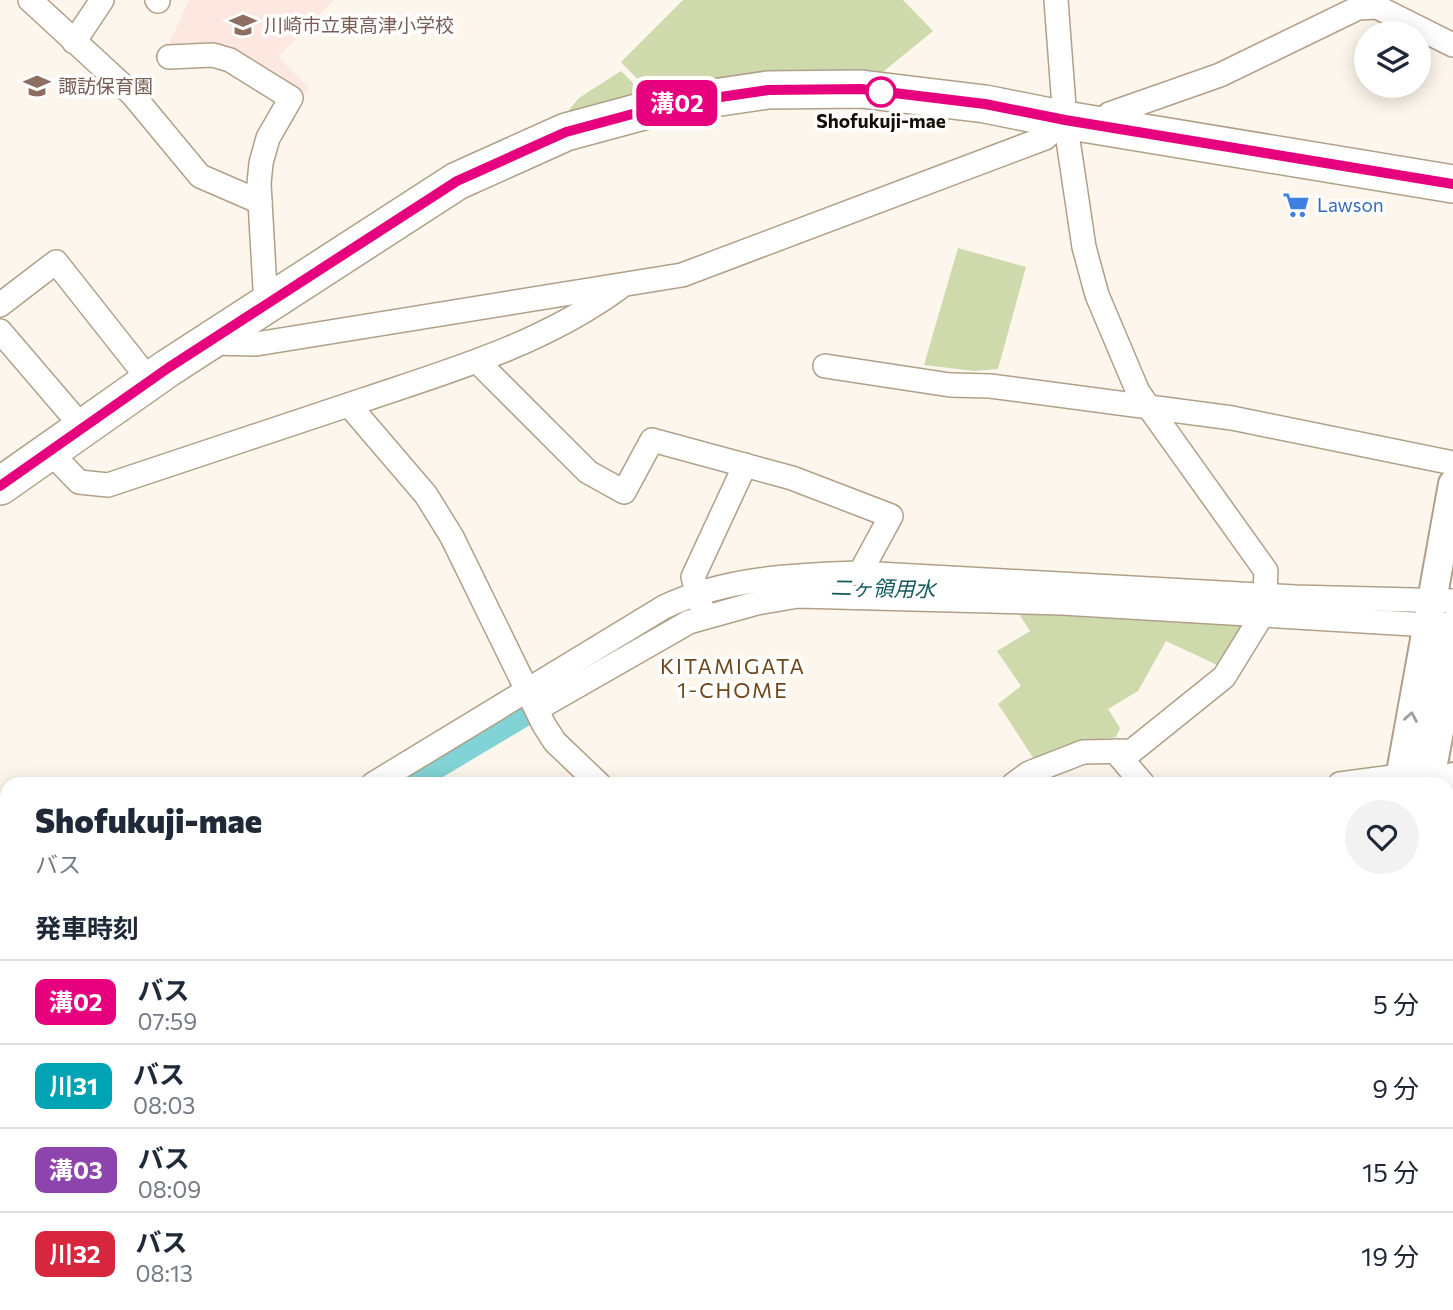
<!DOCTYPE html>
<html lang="ja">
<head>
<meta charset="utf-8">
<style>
  body { margin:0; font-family:Commissioner,"Noto Sans JP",sans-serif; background:#f2f2f3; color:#1f2937; height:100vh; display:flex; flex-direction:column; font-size:26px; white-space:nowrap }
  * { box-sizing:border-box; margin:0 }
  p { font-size:23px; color:#747a83 }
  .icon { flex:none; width:38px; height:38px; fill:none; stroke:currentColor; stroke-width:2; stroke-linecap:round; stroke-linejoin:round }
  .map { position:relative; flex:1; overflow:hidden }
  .details { position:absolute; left:0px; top:777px; width:1454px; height:534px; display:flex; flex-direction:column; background:#fff; border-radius:21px 21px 0 0; box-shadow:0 4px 18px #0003 }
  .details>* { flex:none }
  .badge { padding:0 14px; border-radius:10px; font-size:24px; line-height:46px }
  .fabs { position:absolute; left:1354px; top:21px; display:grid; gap:14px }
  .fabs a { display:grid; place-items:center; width:77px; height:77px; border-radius:50%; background:#fff; box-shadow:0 4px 18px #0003; font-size:35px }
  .map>.badge { position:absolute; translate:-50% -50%; box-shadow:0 0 0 4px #fff }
  h2 { padding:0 35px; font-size:26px; line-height:63px }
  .round { display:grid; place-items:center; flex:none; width:74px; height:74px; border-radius:37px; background:#f2f2f3 }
  .head { display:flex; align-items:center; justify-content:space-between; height:119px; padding:0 35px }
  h1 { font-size:33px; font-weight:800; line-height:52px }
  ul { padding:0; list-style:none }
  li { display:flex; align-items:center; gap:21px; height:84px; padding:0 35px; border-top:2px solid #e0e1e3 }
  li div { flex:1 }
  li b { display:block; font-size:26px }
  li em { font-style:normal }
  li .badge { min-width:77px; font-weight:700; text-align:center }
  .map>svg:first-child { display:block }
  .education { fill:#fce8e0 }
  .green { fill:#cedaac }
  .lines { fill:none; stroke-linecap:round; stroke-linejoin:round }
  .river { stroke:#82d3d5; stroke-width:35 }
  .minor-casing { stroke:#b0a089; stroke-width:26 }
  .tertiary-casing { stroke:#b0a089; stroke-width:32 }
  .trunk-casing { stroke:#b0a089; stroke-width:40 }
  .motorway-casing { stroke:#b0a089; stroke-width:42 }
  .minor { stroke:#fff; stroke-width:23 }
  .tertiary { stroke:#fff; stroke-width:28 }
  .trunk { stroke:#fff; stroke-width:37 }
  .motorway { stroke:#fff; stroke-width:38 }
  .oneway { stroke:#a19f9b }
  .line-casing { stroke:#fff; stroke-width:16 }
  .line { stroke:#e6007e; stroke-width:10 }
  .stop-dot { fill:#fff; stroke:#e6007e; stroke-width:3.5 }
  .labels { text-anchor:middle; stroke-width:7; stroke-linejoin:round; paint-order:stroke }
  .education-label { font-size:19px; fill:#785e54; stroke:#fff; text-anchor:start }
  .stop-label { font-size:19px; font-weight:bold; fill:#140e06; stroke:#fff }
  .shop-label { font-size:19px; fill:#366cbe; stroke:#fff; text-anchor:start }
  .water-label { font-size:21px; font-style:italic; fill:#145a5c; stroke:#fff }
  .neighbourhood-label { font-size:21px; letter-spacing:2px; fill:#6f471b; stroke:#fff }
</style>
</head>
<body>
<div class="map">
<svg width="1453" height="1310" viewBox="0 0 1453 1310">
  <rect width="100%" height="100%" fill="#fdf6ec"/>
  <!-- education -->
  <polygon class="education" points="189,0 334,0 278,57 309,88 300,99 237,59 166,50"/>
  <!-- green -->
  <g class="green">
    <polygon points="683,0 903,0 933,31 878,76 652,94 621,62"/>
    <polygon points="621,71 647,97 572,114 569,110 579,98"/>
    <polygon points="958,248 1026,267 998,369 974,371 924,365"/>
    <polygon points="1016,609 1249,620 1217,665 1166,641 1138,691 1108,709 1120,728 1116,737 1081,742 1034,759 998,704 1021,686 997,651 1030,631"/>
  </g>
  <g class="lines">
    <!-- river -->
    <polyline class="river" points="397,784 563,685"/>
    <!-- minor casing -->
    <g class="minor-casing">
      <g id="minor">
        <polyline points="30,0 132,94 200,176 260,202"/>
        <polyline points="157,0 158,1"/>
        <polyline points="74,42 102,0"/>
        <polyline points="169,57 213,55 230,60 291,98 268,138 261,163 259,184 266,306"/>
        <polyline points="1102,127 1109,114 1220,75 1358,8 1377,7 1453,45"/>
        <polyline points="0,305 56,262 150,381"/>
        <polyline points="0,331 83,428"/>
        <polyline points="209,343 256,344 682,275 1045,138 1065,120"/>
        <polyline points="478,362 588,472 624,492 652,440 792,478 891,516 860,573"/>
        <polyline points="825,366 950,385 990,386 1232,418 1453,463"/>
        <polyline points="349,405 426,495 452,537 544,725 555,742 599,784"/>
        <path d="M50,452l29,30 29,3c86,-29 172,-57 258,-86 87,-29 178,-56 253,-111"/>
        <polyline points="701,605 693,577 745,465"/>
        <polyline points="537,709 689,622 757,603 798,596 1062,603 1429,625"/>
        <polyline points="1115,751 1143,784"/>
        <path d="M373,784l291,-177c61,-29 129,-32 196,-34l435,24 158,4"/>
        <polyline points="1014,784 1029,773 1083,752 1132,751 1224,677 1264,612 1266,571 1138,392 1097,295 1084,247 1065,120 1056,0"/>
        <polyline points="1340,784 1400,776"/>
        <polyline points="0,1005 7,1001"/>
        <polyline points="0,1031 7,1026"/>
        <polyline points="0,1149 7,1150"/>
        <polyline points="1447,1257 1453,1256"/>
        <polyline points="891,1310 900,1304"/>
        <polyline points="1130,1310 1140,1304"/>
      </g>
    </g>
    <!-- tertiary casing -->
    <g class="tertiary-casing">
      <g id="tertiary">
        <polyline points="1399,784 1453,484"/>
        <polyline points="1447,810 1453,777"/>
        <polyline points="1447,1013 1453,982"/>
        <polyline points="1293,1310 1294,1304"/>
        <polyline points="1395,1310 1396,1304"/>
      </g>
    </g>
    <!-- trunk casing -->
    <g class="trunk-casing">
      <polyline id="trunk" points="0,486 168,368 457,181 566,132 666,105 768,90 861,89 985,104 1065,120 1453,184"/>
    </g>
    <!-- motorway casing -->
    <g class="motorway-casing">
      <g id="motorway">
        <polyline points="1424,784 1453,630"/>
        <polyline points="1447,877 1453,847"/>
        <polyline points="1324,1310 1325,1304"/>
        <polyline points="1370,1310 1371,1304"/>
      </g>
    </g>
    <!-- minor -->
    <use href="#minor" class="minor"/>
    <!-- tertiary -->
    <use href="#tertiary" class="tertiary"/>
    <!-- trunk -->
    <use href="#trunk" class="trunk"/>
    <!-- motorway -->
    <use href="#motorway" class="motorway"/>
  </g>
  <!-- one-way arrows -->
  <defs><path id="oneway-chevron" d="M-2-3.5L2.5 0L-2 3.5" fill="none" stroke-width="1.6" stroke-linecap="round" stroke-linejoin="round" transform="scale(1.75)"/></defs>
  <use class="oneway" href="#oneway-chevron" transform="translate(1411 717) rotate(-80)"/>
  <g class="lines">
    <!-- line casing -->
    <g class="line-casing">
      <polyline id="line" points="0,486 168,368 457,181 566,132 666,105 768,90 861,89 985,104 1065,120 1453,184"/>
    </g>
    <!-- line -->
    <use href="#line" class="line"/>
  </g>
  <!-- icons -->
  <defs>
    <g id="school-bare" transform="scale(2.1)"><path d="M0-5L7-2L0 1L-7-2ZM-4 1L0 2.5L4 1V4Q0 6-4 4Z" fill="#8d6e63" stroke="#fff" stroke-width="2.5" paint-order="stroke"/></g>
    <g id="supermarket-bare" transform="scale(2.1)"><path d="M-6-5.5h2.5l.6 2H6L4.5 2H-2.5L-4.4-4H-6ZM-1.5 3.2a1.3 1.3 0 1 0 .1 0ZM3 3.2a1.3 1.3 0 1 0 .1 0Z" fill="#3f7fe0" stroke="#fff" stroke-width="2.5" paint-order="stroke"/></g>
  </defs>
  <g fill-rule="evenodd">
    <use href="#school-bare" x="243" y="25"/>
    <use href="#school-bare" x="37" y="86"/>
    <use href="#supermarket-bare" x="1296" y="205"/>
  </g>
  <!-- markers -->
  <circle class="stop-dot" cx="881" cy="92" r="14"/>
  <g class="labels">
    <!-- education labels -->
    <g class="education-label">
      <text x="264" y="32">川崎市立東高津小学校</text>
      <text x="58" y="93">諏訪保育園</text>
    </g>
    <!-- stop labels -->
    <g class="stop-label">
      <text x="881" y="128">Shofukuji-mae</text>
    </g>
    <!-- shop labels -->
    <g class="shop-label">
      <text x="1317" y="212">Lawson</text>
    </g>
    <!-- water labels -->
    <g class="water-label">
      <text transform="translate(883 589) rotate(1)" y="7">二ヶ領用水</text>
    </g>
    <!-- neighbourhood labels -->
    <g class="neighbourhood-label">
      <text x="733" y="674">KITAMIGATA<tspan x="733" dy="24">1-CHOME</tspan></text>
    </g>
  </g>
</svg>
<div class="fabs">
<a><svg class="icon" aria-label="layers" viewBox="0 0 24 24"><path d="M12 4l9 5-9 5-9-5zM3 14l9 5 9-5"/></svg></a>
</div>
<b class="badge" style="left:677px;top:103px;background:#e6007e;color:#fff">溝02</b>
<section class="details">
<div class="head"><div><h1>Shofukuji-mae</h1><p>バス</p></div><a class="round"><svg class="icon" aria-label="heart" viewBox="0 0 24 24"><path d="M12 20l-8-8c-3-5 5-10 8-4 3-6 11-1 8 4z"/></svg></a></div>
<h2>発車時刻</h2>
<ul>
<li><span class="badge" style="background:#e6007e;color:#fff">溝02</span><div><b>バス</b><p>07:59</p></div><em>5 分</em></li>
<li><span class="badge" style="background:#00a3b4;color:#fff">川31</span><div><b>バス</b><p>08:03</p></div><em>9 分</em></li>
<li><span class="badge" style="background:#8e44ad;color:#fff">溝03</span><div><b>バス</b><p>08:09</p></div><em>15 分</em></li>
<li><span class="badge" style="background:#d7263d;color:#fff">川32</span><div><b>バス</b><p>08:13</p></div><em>19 分</em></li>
</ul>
</section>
</div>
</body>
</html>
